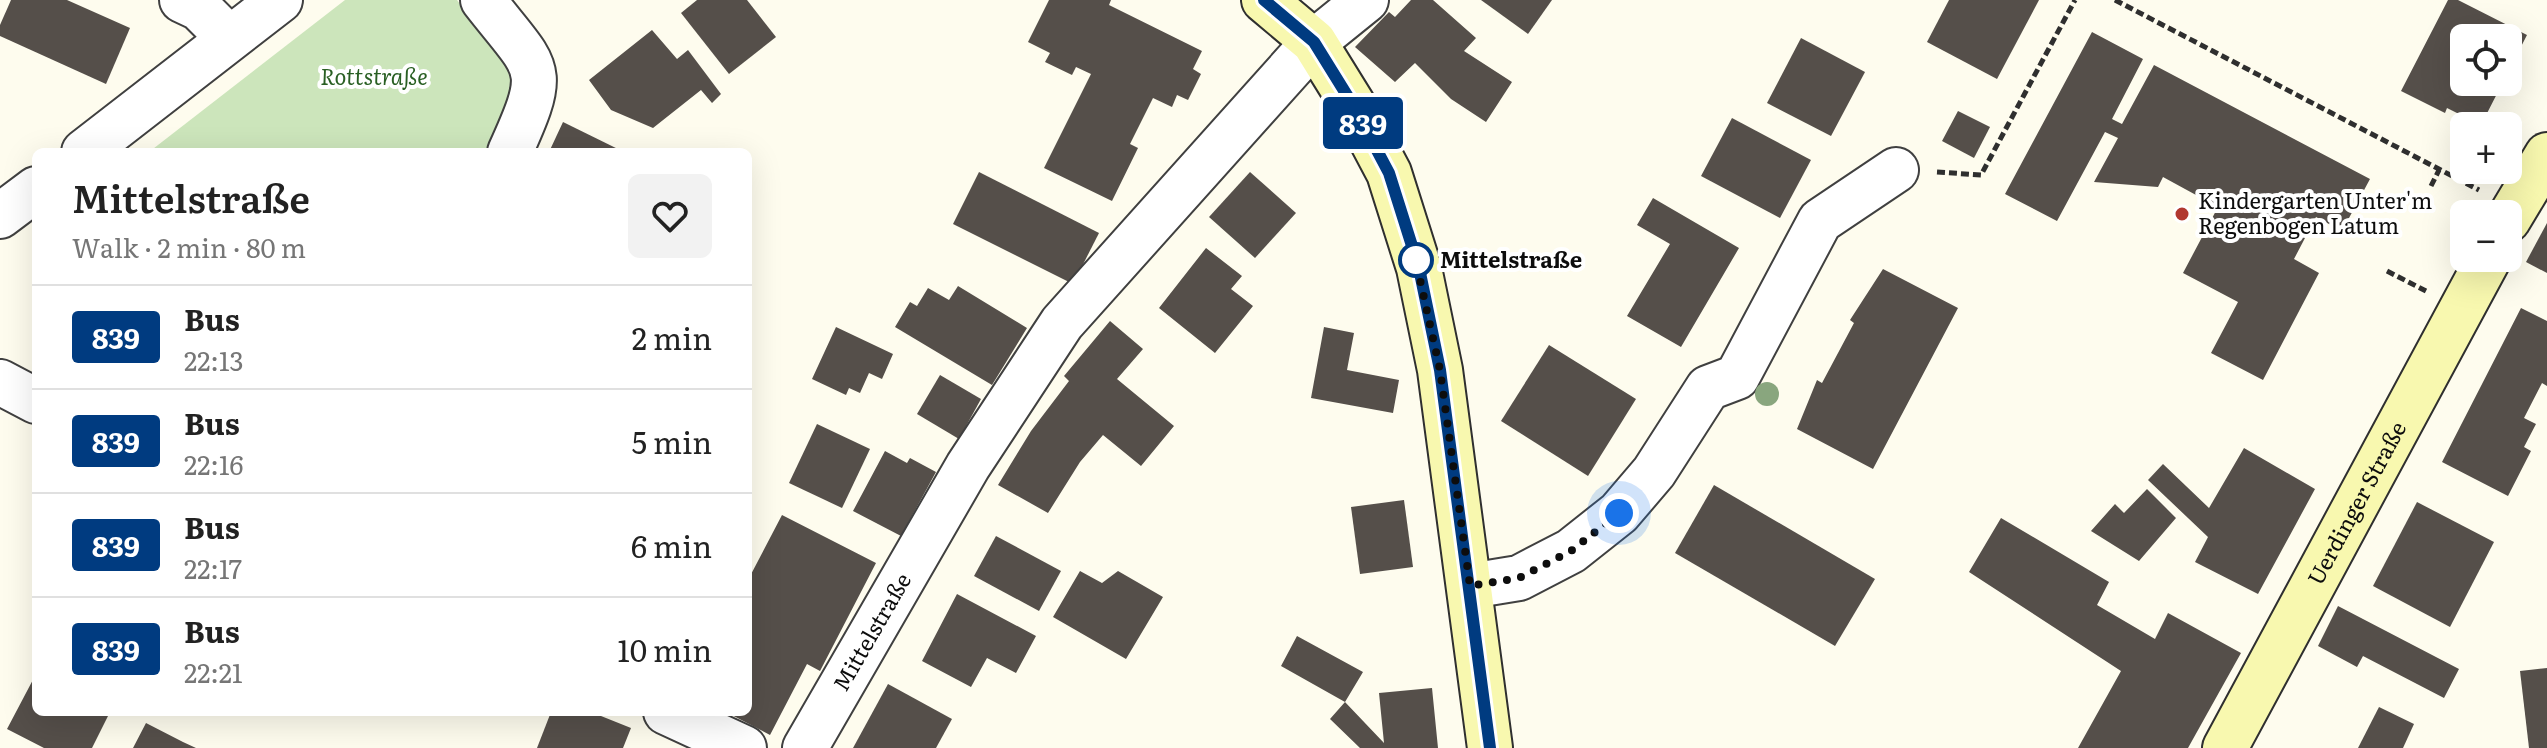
<!DOCTYPE html>
<html lang="en">
<head>
<meta charset="utf-8">
<style>
  body { margin:0; font-family:Literata,serif; background:#f2f2f2; color:#222; height:100vh; display:flex; flex-direction:column; font-size:30px; white-space:nowrap }
  * { box-sizing:border-box; margin:0 }
  p { font-size:26px; color:#767676 }
  .icon { flex:none; width:44px; height:44px; fill:none; stroke:currentColor; stroke-width:2; stroke-linecap:round; stroke-linejoin:round }
  .map { position:relative; flex:1; overflow:hidden }
  .panel { position:absolute; left:32px; top:148px; width:720px; height:568px; display:flex; flex-direction:column; background:#fff; border-radius:12px; box-shadow:0 8px 32px #0002 }
  .panel>* { flex:none }
  .badge { padding:0 16px; border-radius:6px; font-size:28px; line-height:52px }
  .buttons { position:absolute; left:2450px; top:24px; display:grid; gap:16px }
  .buttons a { display:grid; place-items:center; width:72px; height:72px; border-radius:12px; background:#fff; box-shadow:0 8px 32px #0002; font-size:40px }
  .you { position:absolute; width:40px; height:40px; margin:-20px; border:6px solid #fff; border-radius:50%; background:#1a73e8; box-shadow:0 0 0 12px #1a73e833 }
  .map>.badge { position:absolute; translate:-50% -50%; box-shadow:0 0 0 4px #fff }
  .round { display:grid; place-items:center; flex:none; width:84px; height:84px; border-radius:12px; background:#f2f2f2 }
  .summary { display:flex; align-items:center; justify-content:space-between; height:136px; padding:0 40px }
  h1 { font-size:38px; font-weight:600; line-height:60px }
  ul { padding:0; list-style:none }
  li { display:flex; align-items:center; gap:24px; height:104px; padding:0 40px; border-top:2px solid #e0e0e0 }
  li div { flex:1 }
  li b { display:block; font-size:30px }
  li em { font-style:normal }
  li .badge { min-width:88px; font-weight:700; text-align:center }
  .map>svg:first-child { display:block }
  .green { fill:#cce5bb }
  .building { fill:#554f4a }
  .lines { fill:none; stroke-linecap:round; stroke-linejoin:round }
  .street-casing { stroke:#404040; stroke-width:48 }
  .secondary-casing { stroke:#2f2f2f; stroke-width:48 }
  .path { stroke:#2f2f2f; stroke-width:5; stroke-dasharray:8 4; stroke-linecap:butt }
  .street { stroke:#fff; stroke-width:44 }
  .secondary { stroke:#f8f8af; stroke-width:44 }
  .tree { fill:#89a67e }
  .line-casing { stroke:#fff; stroke-width:18 }
  .line { stroke:#003b80; stroke-width:12 }
  .walk { stroke:#0d0d0d; stroke-width:8; stroke-dasharray:0 14.4 }
  .poi-dot { fill:#b13830; stroke:#fff; stroke-width:3 }
  .stop-dot { fill:#fff; stroke:#003b80; stroke-width:4 }
  .labels { text-anchor:middle; stroke-width:8; stroke-linejoin:round; paint-order:stroke }
  .park-label { font-size:22px; font-style:italic; fill:#295f23; stroke:#fff }
  .poi-label { font-size:22px; fill:#0d0d0d; stroke:#fff; text-anchor:start }
  .stop-label { font-size:22px; font-weight:bold; fill:#0d0d0d; stroke:#fff; text-anchor:start }
  .street-label { font-size:22px; fill:#0d0d0d; stroke:#fff }
</style>
</head>
<body>
<div class="map">
<svg width="2547" height="748" viewBox="0 0 2547 748">
  <rect width="100%" height="100%" fill="#fefcee"/>
  <!-- green -->
  <polygon class="green" points="345,0 457,0 521,85 489,152 149,152"/>
  <!-- building -->
  <g class="building">
    <polygon points="11,0 67,0 130,28 106,84 0,36 0,25"/>
    <polygon points="697,0 747,0 776,37 729,74 681,13"/>
    <polygon points="1049,0 1111,0 1109,5 1202,51 1193,69 1201,74 1188,100 1177,95 1172,107 1153,98 1130,144 1138,148 1112,201 1044,168 1091,74 1076,67 1072,75 1045,62 1050,53 1028,42"/>
    <polygon points="1411,0 1433,0 1476,38 1464,51 1512,82 1486,122 1451,99 1415,63 1395,82 1355,47 1389,12 1395,17"/>
    <polygon points="1481,0 1552,0 1528,34"/>
    <polygon points="1949,0 2039,0 1997,79 1927,42"/>
    <polygon points="2448,0 2458,0 2527,35 2508,72 2508,38 2464,38 2464,82 2503,82 2481,125 2447,108 2445,113 2401,91"/>
    <polygon points="652,30 677,59 688,50 721,94 712,103 701,90 653,128 611,110 589,80"/>
    <polygon points="2092,32 2143,59 2112,119 2122,124 2154,65 2370,179 2342,231 2316,217 2294,259 2319,273 2263,380 2211,353 2238,302 2183,273 2218,207 2163,177 2158,187 2094,182 2118,138 2105,132 2057,221 2005,194"/>
    <polygon points="1801,38 1865,72 1831,136 1767,103"/>
    <polygon points="1958,111 1990,127 1974,158 1942,141"/>
    <polygon points="1732,118 1811,160 1780,218 1701,176"/>
    <polygon points="563,122 624,152 549,152"/>
    <polygon points="979,172 1099,233 1073,284 953,224"/>
    <polygon points="1250,172 1296,213 1255,258 1209,217"/>
    <polygon points="1653,198 1739,248 1681,347 1627,316 1670,244 1637,225"/>
    <polygon points="2547,223 2547,273 2526,262"/>
    <polygon points="1206,248 1242,276 1231,289 1253,306 1215,353 1159,308"/>
    <polygon points="1883,269 1958,308 1873,469 1797,429 1817,380 1822,383 1854,323 1850,320"/>
    <polygon points="958,286 1027,328 992,385 895,327 910,302 917,306 928,288 949,300"/>
    <polygon points="2521,308 2547,321 2547,386 2542,383 2524,418 2536,424 2524,447 2531,451 2508,496 2442,462"/>
    <polygon points="1110,321 1143,349 1117,379 1174,426 1141,466 1103,435 1080,462 1048,513 998,485 1031,431 1069,381 1064,376"/>
    <polygon points="836,327 893,354 882,379 869,373 860,393 849,388 846,395 812,379"/>
    <polygon points="1324,327 1354,333 1347,370 1399,380 1393,413 1311,398"/>
    <polygon points="1549,345 1636,399 1588,476 1501,421"/>
    <polygon points="940,375 981,399 959,439 917,414"/>
    <polygon points="817,424 870,449 842,508 789,483"/>
    <polygon points="2244,448 2315,489 2258,594 2195,562 2208,537 2148,480 2163,464 2209,508"/>
    <polygon points="885,451 907,463 910,458 936,472 901,536 853,511"/>
    <polygon points="1714,485 1875,579 1835,646 1675,553"/>
    <polygon points="2147,489 2176,518 2139,561 2091,531 2115,504 2124,513"/>
    <polygon points="1404,500 1413,567 1360,574 1351,507"/>
    <polygon points="2417,502 2494,542 2450,627 2373,586"/>
    <polygon points="782,515 876,563 820,671 807,664 770,735 726,712 748,712 748,580"/>
    <polygon points="2001,518 2109,582 2097,605 2155,639 2168,613 2241,653 2188,748 2078,748 2121,671 1969,572"/>
    <polygon points="996,536 1061,571 1039,611 974,576"/>
    <polygon points="1080,571 1102,583 1118,571 1163,597 1126,659 1053,617"/>
    <polygon points="957,594 1036,636 1016,673 987,658 971,687 922,661"/>
    <polygon points="2338,606 2459,669 2444,698 2363,656 2357,667 2318,646"/>
    <polygon points="1297,636 1363,672 1345,702 1384,743 1379,693 1432,688 1438,748 1360,748 1330,719 1345,702 1281,666"/>
    <polygon points="2547,668 2547,748 2529,748 2520,671"/>
    <polygon points="36,674 36,712 110,712 92,748 44,748 7,729"/>
    <polygon points="888,684 952,719 936,748 853,748"/>
    <polygon points="2379,707 2414,724 2403,748 2358,748"/>
    <polygon points="551,712 591,712 631,728 623,748 537,748"/>
    <polygon points="146,723 183,742 196,748 133,748"/>
  </g>
  <g class="lines">
    <!-- street casing -->
    <g class="street-casing">
      <g id="street">
        <polyline points="182,0 199,8 229,38"/>
        <path d="M483,0c56,72 67,64 27,152"/>
        <polyline points="84,152 280,0"/>
        <polyline points="0,216 36,189"/>
        <polyline points="0,382 36,401"/>
        <polyline points="1470,586 1519,578 1571,551 1619,513 1654,472 1708,388 1737,377 1820,221 1896,170"/>
        <polyline points="666,712 744,748"/>
        <path id="s1" d="M805,748l163,-282 94,-143 252,-281 52,-42"/>
      </g>
    </g>
    <!-- secondary casing -->
    <g class="secondary-casing">
      <g id="secondary">
        <polyline points="1264,0 1314,42 1353,105 1389,173 1419,268 1440,370 1490,748"/>
        <polyline points="2508,220 2547,155"/>
        <path id="s2" d="M2225,748l264,-490"/>
      </g>
    </g>
    <!-- path -->
    <g class="path">
      <polyline points="2115,0 2479,190"/>
      <polyline points="1937,172 1981,175 2075,0"/>
      <polyline points="2431,186 2439,170"/>
      <polyline points="2387,271 2426,291"/>
    </g>
    <!-- street -->
    <use href="#street" class="street"/>
    <!-- secondary -->
    <use href="#secondary" class="secondary"/>
  </g>
  <!-- trees -->
  <circle class="tree" cx="1767" cy="394" r="12"/>
  <g class="lines">
    <!-- line casing -->
    <g class="line-casing">
      <polyline id="line" points="1264,0 1314,42 1353,105 1389,173 1419,268 1440,370 1490,748"/>
    </g>
    <!-- line -->
    <use href="#line" class="line"/>
    <!-- walk -->
    <polyline class="walk" points="1416,260 1415,257 1440,370 1470,586 1519,578 1571,551 1619,513"/>
  </g>
  <!-- markers -->
  <circle class="poi-dot" cx="2182" cy="214" r="8"/>
  <circle class="stop-dot" cx="1416" cy="260" r="16"/>
  <g class="labels">
    <!-- park labels -->
    <g class="park-label">
      <text x="374" y="85">Rottstraße</text>
    </g>
    <!-- poi labels -->
    <g class="poi-label">
      <text x="2198" y="209">Kindergarten Unter'm<tspan x="2198" dy="25">Regenbogen Latum</tspan></text>
    </g>
    <!-- stop labels -->
    <g class="stop-label">
      <text x="1440" y="268">Mittelstraße</text>
    </g>
    <!-- street labels -->
    <g class="street-label">
      <text dy="8" stroke="none"><textPath href="#s2" startOffset="278">Uerdinger Straße</textPath></text>
      <text dy="8" stroke="none"><textPath href="#s1" startOffset="134">Mittelstraße</textPath></text>
    </g>
  </g>
</svg>
<div class="buttons">
<a><svg class="icon" aria-label="locate" viewBox="0 0 24 24"><circle cx="12" cy="12" r="6"/><path d="M12 2v4M12 18v4M2 12h4M18 12h4"/></svg></a>
<a>+</a>
<a>−</a>
</div>
<div class="you" style="left:1619px;top:513px"></div>
<b class="badge" style="left:1363px;top:123px;background:#003b80;color:#fff">839</b>
<section class="panel">
<div class="summary"><div><h1>Mittelstraße</h1><p>Walk · 2 min · 80 m</p></div><a class="round"><svg class="icon" aria-label="heart" viewBox="0 0 24 24"><path d="M12 20l-8-8c-3-5 5-10 8-4 3-6 11-1 8 4z"/></svg></a></div>
<ul>
<li><span class="badge" style="background:#003b80;color:#fff">839</span><div><b>Bus</b><p>22:13</p></div><em>2 min</em></li>
<li><span class="badge" style="background:#003b80;color:#fff">839</span><div><b>Bus</b><p>22:16</p></div><em>5 min</em></li>
<li><span class="badge" style="background:#003b80;color:#fff">839</span><div><b>Bus</b><p>22:17</p></div><em>6 min</em></li>
<li><span class="badge" style="background:#003b80;color:#fff">839</span><div><b>Bus</b><p>22:21</p></div><em>10 min</em></li>
</ul>
</section>
</div>
</body>
</html>
